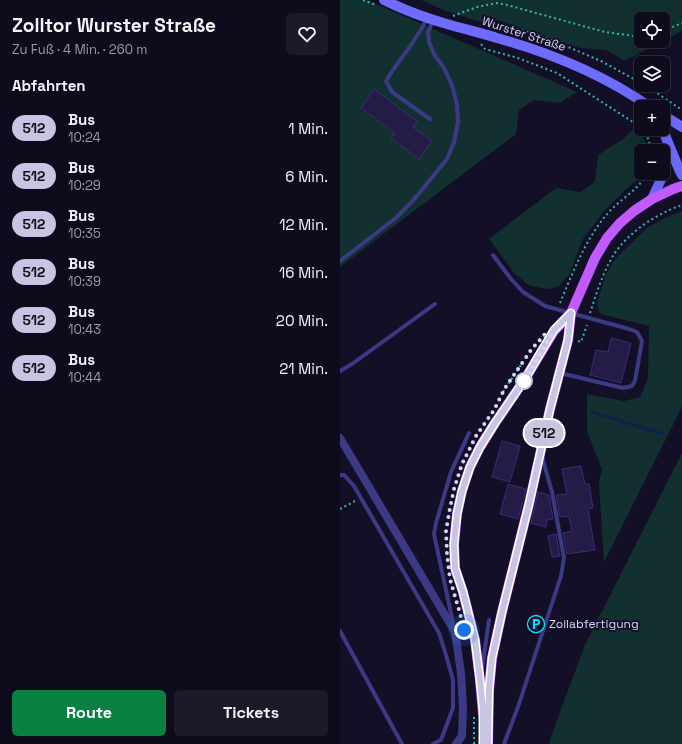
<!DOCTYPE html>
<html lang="de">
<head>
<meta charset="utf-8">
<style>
  body { margin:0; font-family:"Space Grotesk",sans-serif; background:#1c1929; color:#f1f3f6; height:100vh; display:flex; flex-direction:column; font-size:15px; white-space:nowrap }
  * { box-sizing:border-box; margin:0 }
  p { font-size:13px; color:#9b9ba3 }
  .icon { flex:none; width:22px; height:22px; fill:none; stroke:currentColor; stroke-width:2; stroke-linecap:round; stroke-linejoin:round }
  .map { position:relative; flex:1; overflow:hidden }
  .sheet { display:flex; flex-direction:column; background:#0e0b1c; width:340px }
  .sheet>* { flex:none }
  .badge { padding:0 8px; border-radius:13px; font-size:14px; line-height:26px }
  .tools { position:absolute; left:294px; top:12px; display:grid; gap:8px }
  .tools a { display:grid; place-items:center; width:36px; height:36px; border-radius:6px; background:#0e0b1c; box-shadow:0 4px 16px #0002,0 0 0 1px #2e2b3b; font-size:20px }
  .you { position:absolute; width:20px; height:20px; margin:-10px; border:3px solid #fff; border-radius:50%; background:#1a73e8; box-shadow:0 0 0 6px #1a73e833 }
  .map>.badge { position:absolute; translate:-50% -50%; box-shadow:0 0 0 2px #fff }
  h2 { padding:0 12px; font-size:15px; line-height:36px }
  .round { display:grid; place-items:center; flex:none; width:42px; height:42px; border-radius:6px; background:#1c1929 }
  .summary { display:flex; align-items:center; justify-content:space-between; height:68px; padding:0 12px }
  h1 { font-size:19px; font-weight:800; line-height:30px }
  .primary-button { display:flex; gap:8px; margin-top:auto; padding:8px 12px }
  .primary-button a { flex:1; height:46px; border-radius:6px; background:#0b8043; color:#fff; font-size:16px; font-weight:800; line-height:46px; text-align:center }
  .primary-button a+a { background:#1c1929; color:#f1f3f6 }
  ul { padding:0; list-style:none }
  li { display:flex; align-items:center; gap:12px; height:48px; padding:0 12px }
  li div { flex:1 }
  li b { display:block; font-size:15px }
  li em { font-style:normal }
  li .badge { min-width:44px; font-weight:700; text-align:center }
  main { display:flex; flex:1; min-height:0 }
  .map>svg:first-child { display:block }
  .green { fill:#12302f; fill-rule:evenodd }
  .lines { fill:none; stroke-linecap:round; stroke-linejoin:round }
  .stream { stroke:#0c2248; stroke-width:3 }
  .building { fill:#241b47; stroke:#3b2d73 }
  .path { stroke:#2fb8b0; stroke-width:2; stroke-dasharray:2 3; stroke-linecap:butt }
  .lane { stroke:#3d3a85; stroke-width:4 }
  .street { stroke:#3d3a85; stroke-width:8 }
  .secondary { stroke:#6f6bff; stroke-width:10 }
  .primary { stroke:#c25bff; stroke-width:10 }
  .line-casing { stroke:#fff; stroke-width:9 }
  .line { stroke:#c7c5e2; stroke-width:6 }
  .walk { stroke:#d9d4ff; stroke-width:4; stroke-dasharray:0 7.2 }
  .stop-dot { fill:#fff; stroke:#c7c5e2; stroke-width:2 }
  .labels { text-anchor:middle; stroke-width:3.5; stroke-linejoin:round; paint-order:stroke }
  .street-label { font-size:12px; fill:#d9d4ff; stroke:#130f26 }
  .poi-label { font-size:12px; fill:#d9d4ff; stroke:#130f26; text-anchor:start }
</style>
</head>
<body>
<main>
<section class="sheet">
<div class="summary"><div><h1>Zolltor Wurster Straße</h1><p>Zu Fuß · 4 Min. · 260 m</p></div><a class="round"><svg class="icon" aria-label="heart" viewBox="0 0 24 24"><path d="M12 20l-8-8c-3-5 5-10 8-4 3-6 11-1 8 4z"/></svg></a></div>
<h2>Abfahrten</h2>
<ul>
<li><span class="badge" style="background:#c7c5e2;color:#111">512</span><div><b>Bus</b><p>10:24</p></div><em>1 Min.</em></li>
<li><span class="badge" style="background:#c7c5e2;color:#111">512</span><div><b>Bus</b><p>10:29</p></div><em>6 Min.</em></li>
<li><span class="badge" style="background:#c7c5e2;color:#111">512</span><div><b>Bus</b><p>10:35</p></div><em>12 Min.</em></li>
<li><span class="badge" style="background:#c7c5e2;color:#111">512</span><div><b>Bus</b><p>10:39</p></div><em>16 Min.</em></li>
<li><span class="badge" style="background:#c7c5e2;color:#111">512</span><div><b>Bus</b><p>10:43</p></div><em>20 Min.</em></li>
<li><span class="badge" style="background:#c7c5e2;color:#111">512</span><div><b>Bus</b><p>10:44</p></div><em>21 Min.</em></li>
</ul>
<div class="primary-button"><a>Route</a><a>Tickets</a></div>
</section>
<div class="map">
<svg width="342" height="744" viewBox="0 0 342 744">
  <rect width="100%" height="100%" fill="#130f26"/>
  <!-- green -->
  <g class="green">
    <polygon points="0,0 27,0 237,92 220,103 194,100 179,110 176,134 0,267"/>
    <path d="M81,0h261v31l-57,30 -19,-11 -26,-2 -89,-30 -10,4 -35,-11zM301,19h22v22h-22z"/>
    <path d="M292,130c11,4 13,9 16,20v1h-7v22h1l-2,5 -15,12 -21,21 -21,28 -14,36 -11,12 -11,2 -19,-4 -14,-12 -25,-34 67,-51 24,4 15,-10 3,-27 25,-16z"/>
    <polygon points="342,211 342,407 264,562 259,483 262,469 247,432 247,394 284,401 300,397 308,378 309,326 260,314 257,303 265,276 276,258 308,227 327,217"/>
    <polygon points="342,453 342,744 209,744 214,728 245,645"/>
  </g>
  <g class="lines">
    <!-- stream -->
    <polyline class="stream" points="252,412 323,434"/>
  </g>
  <!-- building -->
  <g class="building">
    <polygon points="34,89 77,121 73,127 92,141 79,159 51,138 55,133 21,108"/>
    <polygon points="271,338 291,343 281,383 250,375 256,350 268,352"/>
    <polygon points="162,441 180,446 170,482 152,477"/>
    <polygon points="241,466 245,484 249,484 253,508 248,509 255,550 227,554 223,533 232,531 229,516 220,517 216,495 227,494 222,469"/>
    <polygon points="168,484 186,489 178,519 160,514"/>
    <polygon points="198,492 209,495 213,519 207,520 206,527 191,523"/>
    <polygon points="216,534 220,556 212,557 208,536"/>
  </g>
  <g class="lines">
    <!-- path -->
    <g class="path">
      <polyline points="23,0 36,5"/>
      <polyline points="113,16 137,7 157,3 167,5 265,32 294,36 301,36"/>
      <polyline points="143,24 152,22 185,31 214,41 261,61 301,83"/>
      <polyline points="323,31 342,23"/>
      <polyline points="141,44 145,49 178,58 217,73 296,124 301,129"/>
      <polyline points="305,85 342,110"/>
      <polyline points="302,129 309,140 310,151"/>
      <path d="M220,303c13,-31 26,-65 48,-90 12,-14 31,-23 39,-40"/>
      <path d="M250,313c7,-21 14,-45 27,-63 16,-21 40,-36 65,-45"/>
      <polyline points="238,341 241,342 247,325"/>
      <polyline points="163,392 181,365"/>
      <polyline points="0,509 15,501"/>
      <polyline points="134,744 134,716"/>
    </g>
    <!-- lane -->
    <g class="lane">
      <path d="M87,18c-10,23 -28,41 -41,63l6,11 38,27"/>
      <polyline points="153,255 171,279 183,292 205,306 289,329 297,332 302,341 295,381 292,386 283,388 220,373"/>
      <polyline points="0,261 57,217 76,197 107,159 114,142 118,122 117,105 112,85 104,68 94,54 89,42 88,33 93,20"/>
      <polyline points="0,371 12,364 95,304"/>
      <polyline points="0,475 4,475 14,486 99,633 106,655 113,680 113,708 101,740 93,744"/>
      <polyline points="113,623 94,534 96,523 111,472 129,433"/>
      <polyline points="0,631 62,744"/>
      <polyline points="142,669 149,620"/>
      <polyline points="164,744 178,707 221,576 224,558 212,492 202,457"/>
    </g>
    <!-- street -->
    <polyline class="street" points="0,438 115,632 121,673 123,707 122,736 116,744"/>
    <!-- secondary -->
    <g class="secondary">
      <path d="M44,0c20,10 42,18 63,24 17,5 34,9 50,14 54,15 107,37 153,69"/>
      <polyline points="323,115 342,127"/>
      <path d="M323,129c3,10 7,18 11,28 3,6 4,12 8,18"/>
      <polyline points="312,199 323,175 326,164 328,143"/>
    </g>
    <!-- primary -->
    <g class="primary">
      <polyline points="143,713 140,680 135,640 123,592 115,568 114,544 117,514 122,491 130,467 140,447 155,423 185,379 214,331 231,313"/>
      <polyline points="148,744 149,690 152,658 162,612 189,504 210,409 228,340 231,313 255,258 267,238 280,223 294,211 312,199 333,189 342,186"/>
    </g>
  </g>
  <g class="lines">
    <!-- line casing -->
    <g class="line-casing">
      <polyline id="line" points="143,744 143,710 140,680 135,640 123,592 115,568 114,544 117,514 122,491 130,467 140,447 155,423 185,379 214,330 231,313 228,340 210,409 189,504 162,612 152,658 149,690 148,744"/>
    </g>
    <!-- line -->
    <use href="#line" class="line"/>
    <!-- walk -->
    <polyline class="walk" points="124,630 121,617 110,579 107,554 106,531 110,508 114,489 122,464 136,436 154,410 165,388 191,350 205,334 211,336 184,381"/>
  </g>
  <!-- icons -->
  <defs>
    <g id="parking-ring" transform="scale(0.9)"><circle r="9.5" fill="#130f26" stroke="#00e5ff" stroke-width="1.5"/><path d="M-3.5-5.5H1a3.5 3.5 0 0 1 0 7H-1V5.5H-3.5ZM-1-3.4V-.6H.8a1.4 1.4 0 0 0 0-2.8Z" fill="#00e5ff"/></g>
  </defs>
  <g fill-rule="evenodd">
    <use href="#parking-ring" x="196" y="624"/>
  </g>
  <!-- markers -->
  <circle class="stop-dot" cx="184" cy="381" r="8"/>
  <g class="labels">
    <!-- street labels -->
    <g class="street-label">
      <text transform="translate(184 34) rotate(18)" y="4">Wurster Straße</text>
    </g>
    <!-- poi labels -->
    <g class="poi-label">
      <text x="209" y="628">Zollabfertigung</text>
    </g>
  </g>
</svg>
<div class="tools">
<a><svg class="icon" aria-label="locate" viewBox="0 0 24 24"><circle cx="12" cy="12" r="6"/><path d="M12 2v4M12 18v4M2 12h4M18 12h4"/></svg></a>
<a><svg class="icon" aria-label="layers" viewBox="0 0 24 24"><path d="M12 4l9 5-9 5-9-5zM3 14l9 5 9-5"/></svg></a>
<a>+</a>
<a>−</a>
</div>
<div class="you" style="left:124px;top:630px"></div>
<b class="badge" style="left:204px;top:433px;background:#c7c5e2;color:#111">512</b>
</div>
</main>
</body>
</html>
